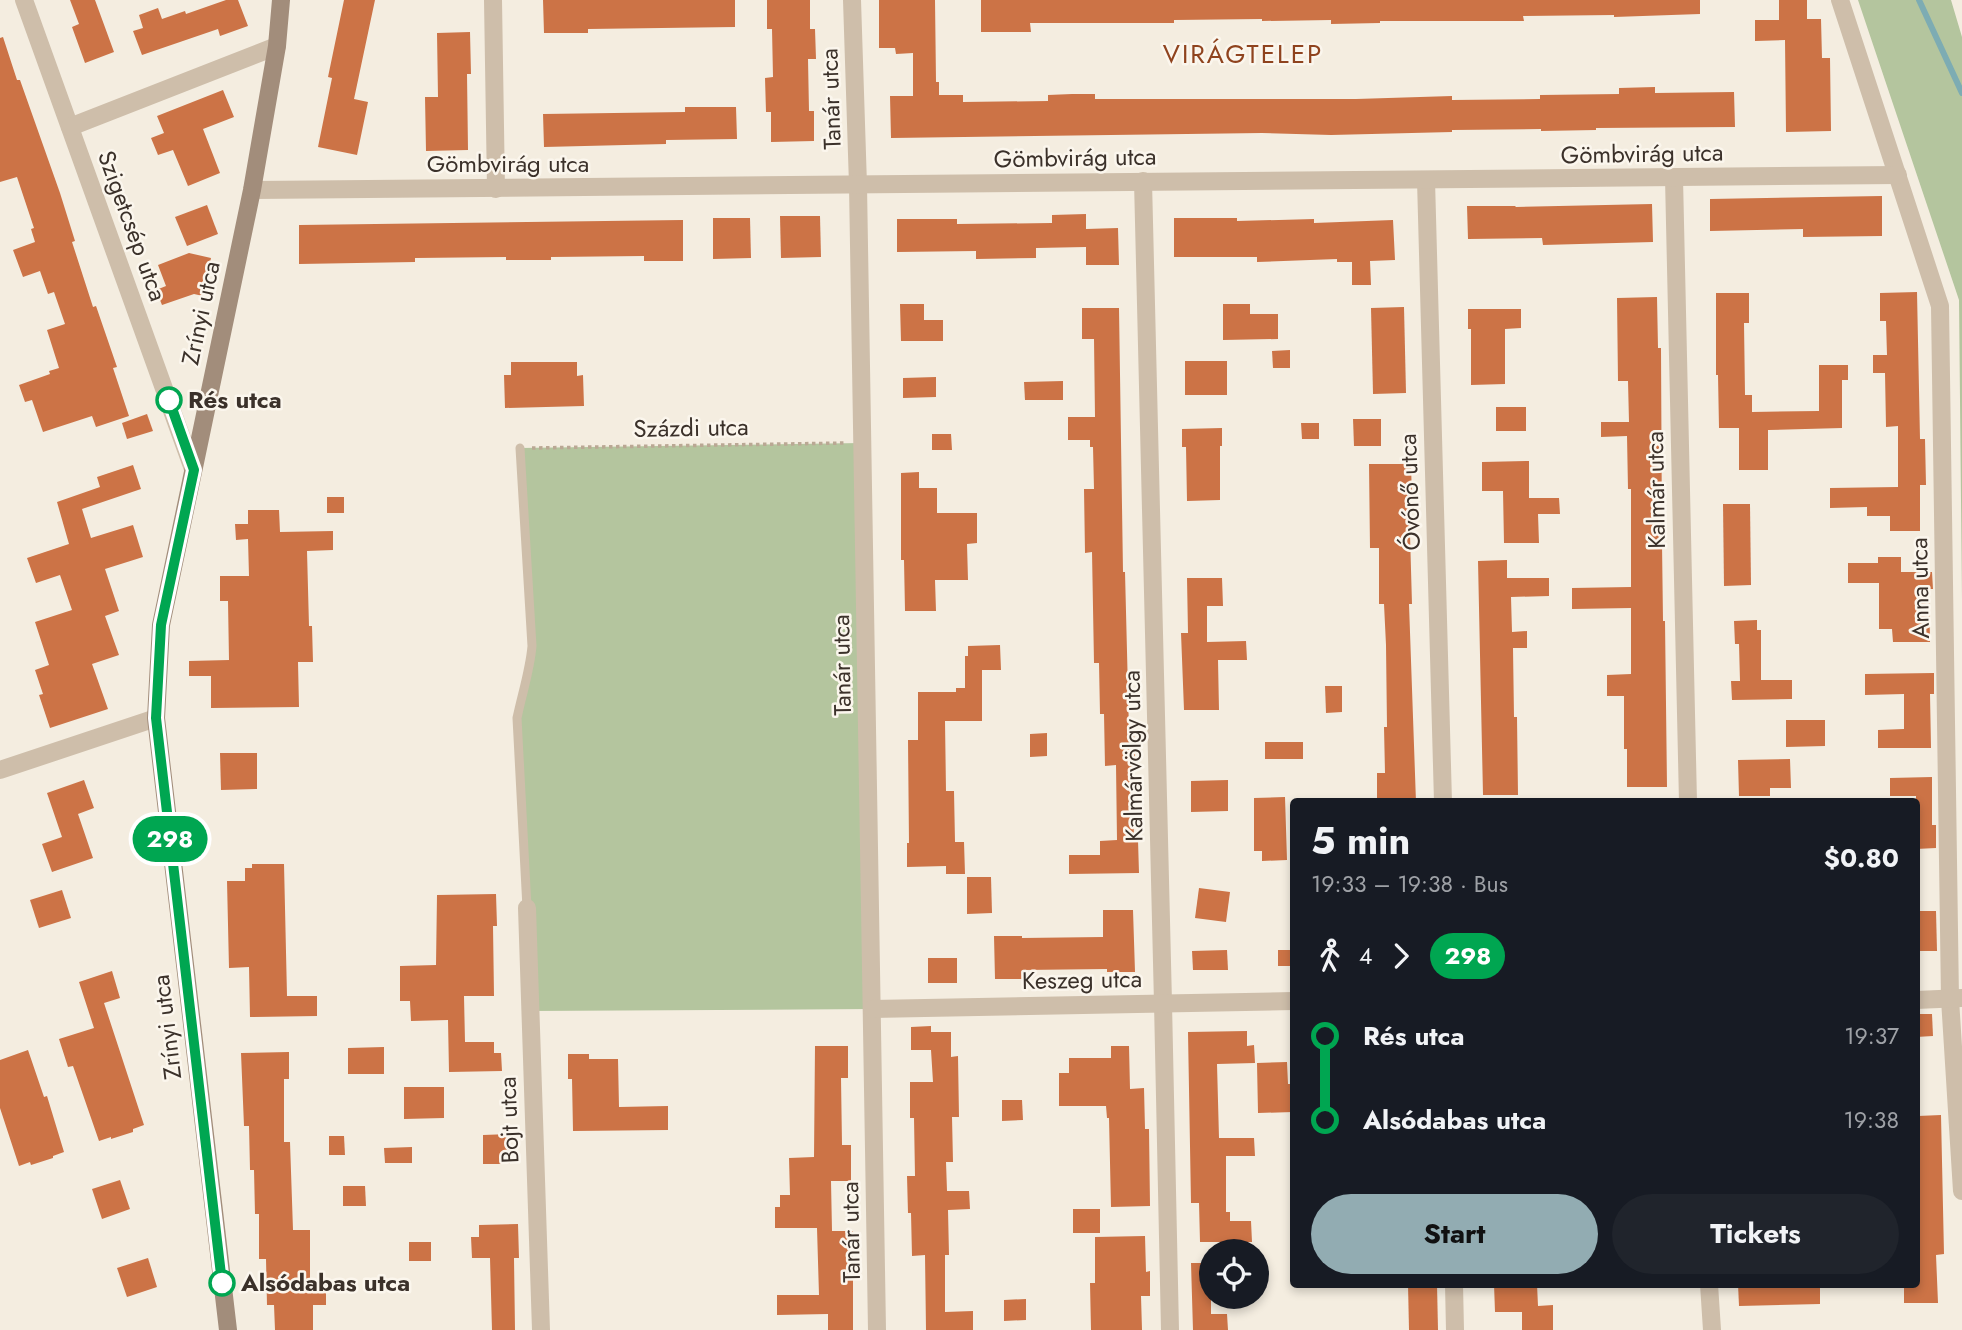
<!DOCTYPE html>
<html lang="en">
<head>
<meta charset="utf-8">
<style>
  body { margin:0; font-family:Jost,sans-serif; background:#20242c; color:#f1f3f6; height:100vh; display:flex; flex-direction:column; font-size:26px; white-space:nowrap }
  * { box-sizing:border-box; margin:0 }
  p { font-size:23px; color:#9ea1a6 }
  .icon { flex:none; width:38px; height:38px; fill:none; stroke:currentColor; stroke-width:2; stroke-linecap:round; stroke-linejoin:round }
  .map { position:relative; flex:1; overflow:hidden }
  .sheet { position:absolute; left:1290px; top:798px; width:630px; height:490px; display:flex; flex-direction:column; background:#171b24; border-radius:7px; box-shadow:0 4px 10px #0003 }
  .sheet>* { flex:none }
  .badge { padding:0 14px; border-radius:23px; font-size:24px; line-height:46px }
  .fabs { position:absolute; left:1199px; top:1239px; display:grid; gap:14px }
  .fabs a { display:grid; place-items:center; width:70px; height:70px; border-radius:50%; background:#171b24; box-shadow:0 4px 10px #0003; font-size:35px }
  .map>.badge { position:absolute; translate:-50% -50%; box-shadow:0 0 0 4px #fff }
  .legs { display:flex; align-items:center; gap:10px; height:77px; padding:0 21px; font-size:23px }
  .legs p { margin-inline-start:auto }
  .summary { display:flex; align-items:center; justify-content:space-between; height:119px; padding:0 21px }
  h1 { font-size:38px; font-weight:700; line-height:52px }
  .cta { display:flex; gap:14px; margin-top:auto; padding:14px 21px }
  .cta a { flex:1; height:80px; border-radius:42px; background:#92acb2; color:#111; font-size:28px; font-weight:700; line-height:80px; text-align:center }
  .cta a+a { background:#20242c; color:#f1f3f6 }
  ul { padding:0 21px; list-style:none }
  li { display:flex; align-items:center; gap:24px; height:84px; font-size:26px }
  li i { display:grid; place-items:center; width:10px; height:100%; margin:0 9px; background:currentColor }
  li i::after { content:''; width:18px; height:18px; margin:-9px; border:5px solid; border-radius:50%; background:#171b24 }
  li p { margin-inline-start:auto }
  li:first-child i { background:linear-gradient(#0000 50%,currentColor 0) }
  li:last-child i { background:linear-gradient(currentColor 50%,#0000 0) }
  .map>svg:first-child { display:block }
  .green { fill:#b4c59e }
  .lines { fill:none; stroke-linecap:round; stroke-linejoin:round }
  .stream { stroke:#7dacb3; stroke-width:6 }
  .building { fill:#cc7346 }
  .path { stroke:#baa894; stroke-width:3.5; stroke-dasharray:3.5 3.5; stroke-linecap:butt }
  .lane { stroke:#cebeaa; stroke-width:9 }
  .street { stroke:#cebeaa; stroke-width:18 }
  .secondary { stroke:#a28d7b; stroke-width:18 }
  .line-1-casing { stroke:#fff; stroke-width:16 }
  .line-1 { stroke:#00a651; stroke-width:10 }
  .stop-1-dot { fill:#fff; stroke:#00a651; stroke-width:3.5 }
  .labels { text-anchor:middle; stroke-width:5; stroke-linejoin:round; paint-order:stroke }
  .street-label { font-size:24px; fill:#3b312a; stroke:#fbf6ed }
  .stop-label { font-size:24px; font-weight:bold; fill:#3b312a; stroke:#fbf6ed; text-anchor:start }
  .neighbourhood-label { font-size:26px; letter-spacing:2px; fill:#8f431e; stroke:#fbf6ed }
</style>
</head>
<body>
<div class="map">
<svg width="1962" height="1330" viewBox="0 0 1962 1330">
  <rect width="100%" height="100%" fill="#f4ede0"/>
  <!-- green -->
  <g class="green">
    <polygon points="1858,0 1951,0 1962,37 1962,599 1959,300"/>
    <polygon points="862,443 872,1009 530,1011 517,718 530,665 520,448"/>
  </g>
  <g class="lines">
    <!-- stream -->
    <polyline class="stream" points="1919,0 1962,93"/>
  </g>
  <!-- building -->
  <g class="building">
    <polygon points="70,0 95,0 114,52 85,63 72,27 79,24"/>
    <polygon points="226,0 238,0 248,26 220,36 218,29 142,55 133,31 143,28 139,15 158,8 162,19 185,11 186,14"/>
    <polygon points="344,0 375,0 354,99 368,102 357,155 318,147 332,78 328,77"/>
    <polygon points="543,0 735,0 735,27 588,29 588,33 544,33"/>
    <polygon points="767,0 810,0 810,29 815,29 816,59 808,59 809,111 814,111 814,141 771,142 771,112 766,112 765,78 773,77 772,29 767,29"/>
    <polygon points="879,0 935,0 936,82 939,82 939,95 963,95 963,102 1048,101 1048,95 1072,94 1095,94 1095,99 1356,99 1452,96 1452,100 1540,99 1540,95 1619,94 1619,88 1655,87 1655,93 1734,92 1735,127 1596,128 1596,130 1541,131 1541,129 1452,130 1452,132 1331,135 1262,133 891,138 890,96 913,96 913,53 896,54 895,48 879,48"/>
    <polygon points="981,0 1700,0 1700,14 1614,17 1614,15 1523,16 1524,21 1380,21 1380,23 1331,24 1331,20 1262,21 1262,19 1174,20 1174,23 1030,23 1031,32 981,32"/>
    <polygon points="1779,0 1807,0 1807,19 1821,19 1822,58 1830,58 1831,131 1786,132 1785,40 1755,41 1755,20 1779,20"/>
    <polygon points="470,32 471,74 467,74 468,150 426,151 425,97 438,97 437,33"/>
    <polygon points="3,37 17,80 20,80 60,193 75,241 72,242 93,307 96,306 117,367 113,368 129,416 96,427 92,416 43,432 32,400 25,402 19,385 50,374 49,371 59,368 47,330 65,324 54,292 48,294 40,271 23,277 13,250 35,242 31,229 34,228 17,177 0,182 0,38"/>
    <polygon points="223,90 234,117 203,129 220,173 188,186 173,150 158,155 151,138 164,133 157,116"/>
    <polygon points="685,107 736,107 737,139 666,140 666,144 544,147 543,114 685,112"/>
    <polygon points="1882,196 1882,236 1803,237 1803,229 1710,231 1710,199"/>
    <polygon points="1652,204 1653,242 1543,245 1542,238 1468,239 1467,206 1515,206 1516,207"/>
    <polygon points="207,205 218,234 187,246 175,217"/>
    <polygon points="1086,214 1086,229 1118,228 1119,265 1086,265 1086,247 1036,248 1036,258 976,259 976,251 897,252 897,219 957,219 957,224 1052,223 1052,215"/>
    <polygon points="780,216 820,216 821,257 781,258"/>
    <polygon points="713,218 750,218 751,258 713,259"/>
    <polygon points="1174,218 1237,218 1237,221 1314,219 1314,223 1393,220 1395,260 1370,261 1371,285 1352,285 1352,262 1337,262 1337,259 1257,262 1257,257 1174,257"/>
    <polygon points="683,220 683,261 644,261 644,256 551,257 551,260 506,260 506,257 415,258 415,262 299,264 299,225"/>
    <polygon points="189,253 211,258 203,296 194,294 162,305 156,290 166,286 158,265"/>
    <polygon points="1917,292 1920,439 1925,439 1926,485 1920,485 1920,531 1890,531 1890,516 1867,516 1867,507 1830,508 1830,488 1898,487 1898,426 1886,427 1885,373 1873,373 1873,355 1887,355 1886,321 1880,321 1880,293"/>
    <polygon points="1716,293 1749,293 1749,323 1744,323 1745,395 1752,395 1752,412 1819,411 1819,365 1848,365 1848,380 1842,380 1842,428 1768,430 1768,470 1739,470 1739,428 1719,428 1718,375 1716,375"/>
    <polygon points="1657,297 1658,348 1661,348 1662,543 1663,621 1665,621 1667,787 1627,787 1627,749 1624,749 1624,696 1607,696 1607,675 1631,674 1631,608 1572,609 1572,588 1631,587 1631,489 1628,489 1627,436 1601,437 1601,422 1629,422 1628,381 1618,381 1617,298"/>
    <polygon points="900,304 924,304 924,320 943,320 943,341 901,341"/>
    <polygon points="1223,304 1250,304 1250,314 1278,314 1278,339 1223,340"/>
    <polygon points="1404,307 1406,393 1373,394 1371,308"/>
    <polygon points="1082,308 1119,308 1123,572 1125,572 1129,731 1134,731 1135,765 1132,765 1134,840 1138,840 1139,873 1069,874 1069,855 1100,855 1100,841 1117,840 1116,765 1105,766 1104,714 1100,714 1099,663 1094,663 1092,552 1085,553 1084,489 1094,489 1093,447 1090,447 1090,440 1068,440 1068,417 1095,417 1094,339 1082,339"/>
    <polygon points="1468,309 1521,309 1521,328 1505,329 1505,384 1471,385 1471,329 1468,329"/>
    <polygon points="1290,350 1290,368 1273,368 1272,351"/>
    <rect x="1185" y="361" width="42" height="34"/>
    <polygon points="511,362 577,362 577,376 583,375 584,406 505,408 504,375 511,375"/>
    <polygon points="936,377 936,397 903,398 903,378"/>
    <polygon points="1063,381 1063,400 1025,400 1024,382"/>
    <rect x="1496" y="407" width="30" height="24"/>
    <polygon points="147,414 153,431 127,439 122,423"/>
    <polygon points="1353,419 1381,419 1381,446 1354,446"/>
    <polygon points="1301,423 1319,423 1319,439 1302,439"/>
    <polygon points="1222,428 1222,446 1220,446 1220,500 1187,501 1186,447 1182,447 1182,429"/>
    <polygon points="932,434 951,434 952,450 932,450"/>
    <polygon points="1529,461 1529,498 1559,498 1560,514 1538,514 1539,543 1504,543 1503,491 1482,491 1482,462"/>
    <polygon points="1369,464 1411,464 1412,499 1409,499 1412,604 1409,604 1416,802 1377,802 1377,773 1385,773 1384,727 1387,727 1386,645 1384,604 1379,604 1379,548 1370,548"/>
    <polygon points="133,465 141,489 82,509 91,538 133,525 143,557 105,569 119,611 105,616 119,655 92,664 108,709 50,728 39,695 43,694 35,670 49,665 35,622 72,610 60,575 36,583 27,558 69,544 57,502 100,487 97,477"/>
    <polygon points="919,472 919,488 937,488 937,513 977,513 977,543 967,544 968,580 935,580 936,611 905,611 904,560 901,560 901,473"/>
    <rect x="327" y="497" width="17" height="16"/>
    <polygon points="1723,504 1750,504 1751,585 1724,586"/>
    <polygon points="248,510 279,510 280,532 333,531 333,550 307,551 309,626 312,626 313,662 298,662 299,707 211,708 211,676 189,676 189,661 229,660 228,601 220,601 220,576 249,576 248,539 236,540 235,524 248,524"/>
    <polygon points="1878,557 1901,557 1901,572 1932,572 1933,589 1929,589 1930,642 1893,642 1892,629 1879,629 1879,583 1848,583 1848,563 1878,563"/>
    <polygon points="1507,560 1507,578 1549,578 1549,596 1511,597 1512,632 1527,631 1527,648 1513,648 1514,717 1517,717 1518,795 1483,795 1478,561"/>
    <polygon points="1187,578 1222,578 1223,606 1207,606 1207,642 1246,641 1247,660 1218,660 1219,710 1184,710 1181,633 1188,633"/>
    <polygon points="1757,620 1757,630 1761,630 1761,680 1792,680 1792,699 1732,700 1731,681 1740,681 1739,644 1735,644 1734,621"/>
    <polygon points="1000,645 1001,670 982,670 982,721 945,721 946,791 954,791 955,842 964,842 965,874 946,874 946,866 907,867 907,843 909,843 908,740 918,740 918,692 956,692 956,688 965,688 965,656 968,656 968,646"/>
    <polygon points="1934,673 1934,694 1930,694 1931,748 1878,748 1878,730 1904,729 1904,694 1865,695 1865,674"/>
    <polygon points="1325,686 1342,686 1342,712 1326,713"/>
    <polygon points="1786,720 1825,720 1825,746 1786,747"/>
    <polygon points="1047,733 1047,756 1030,757 1030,734"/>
    <rect x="1265" y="742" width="38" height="17"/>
    <polygon points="220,753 257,753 257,789 221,790"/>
    <polygon points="1790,759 1791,788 1770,788 1770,796 1739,796 1738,760"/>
    <polygon points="1932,777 1932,825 1936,825 1936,848 1916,849 1916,796 1890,796 1890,778"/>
    <polygon points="84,780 94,808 78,814 93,858 52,872 42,844 62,837 47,793"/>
    <polygon points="1228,780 1228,811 1191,812 1191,781"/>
    <polygon points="1285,797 1287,860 1262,861 1262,851 1254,851 1254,798"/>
    <polygon points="252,864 284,864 287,996 317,996 317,1016 250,1017 249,967 229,968 227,881 245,881 245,868 252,868"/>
    <polygon points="967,877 991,877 992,913 967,914"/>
    <polygon points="1199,888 1230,892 1226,922 1195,918"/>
    <polygon points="62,890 71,918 39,928 30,900"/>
    <polygon points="496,894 497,926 493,926 494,996 464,996 465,1042 494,1042 494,1053 501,1053 502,1071 449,1072 448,1020 411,1021 410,1001 400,1001 400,966 436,965 437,895"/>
    <polygon points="1103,910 1133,910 1135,972 1107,972 1107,969 1023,970 1023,979 995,979 994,936 1022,936 1022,938 1103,937"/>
    <polygon points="1916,911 1936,911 1937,951 1916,951"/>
    <polygon points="1227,950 1228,970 1193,970 1192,951"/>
    <rect x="1278" y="950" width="15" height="16"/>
    <rect x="928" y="958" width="29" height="25"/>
    <polygon points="112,971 120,998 104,1003 144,1125 133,1129 133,1132 111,1139 111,1137 99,1141 73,1066 68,1067 59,1039 94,1028 79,982"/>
    <polygon points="1916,1014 1932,1014 1933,1036 1916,1037"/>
    <polygon points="931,1026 931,1032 951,1032 951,1057 958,1056 959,1117 952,1117 953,1162 946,1162 947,1191 969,1191 970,1209 948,1210 949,1255 945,1255 945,1312 973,1311 973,1330 926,1330 925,1255 912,1256 911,1213 908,1213 907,1176 915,1176 914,1118 910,1118 910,1082 933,1082 931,1050 911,1050 911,1027"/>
    <polygon points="1247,1031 1247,1046 1254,1045 1255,1063 1217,1064 1219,1138 1254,1138 1255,1156 1226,1156 1226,1212 1230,1212 1230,1221 1251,1221 1252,1242 1200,1242 1199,1203 1191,1203 1188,1032"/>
    <polygon points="815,1046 848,1046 848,1078 841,1078 842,1145 851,1145 851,1181 831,1181 832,1231 853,1231 853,1330 828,1330 828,1314 777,1315 777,1295 819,1295 817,1228 775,1228 775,1207 780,1207 780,1195 790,1195 789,1158 814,1157"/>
    <polygon points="1111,1046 1129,1046 1130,1089 1144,1088 1145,1129 1149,1129 1150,1206 1111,1207 1109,1118 1107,1118 1106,1106 1059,1106 1059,1073 1069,1073 1069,1058 1111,1058"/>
    <polygon points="384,1047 384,1074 348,1074 348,1048"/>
    <polygon points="28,1050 44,1097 47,1096 64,1152 53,1156 53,1158 31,1165 30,1162 19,1166 0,1108 0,1060"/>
    <polygon points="289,1052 289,1079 284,1079 284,1142 290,1142 293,1230 310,1230 310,1283 326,1283 326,1305 313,1305 313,1330 275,1330 274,1305 267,1305 266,1259 259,1259 259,1214 255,1214 254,1170 250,1170 249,1126 244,1126 241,1053"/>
    <polygon points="568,1054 589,1054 589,1059 618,1059 619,1107 668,1106 668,1130 573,1131 572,1079 568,1079"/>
    <polygon points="1287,1062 1288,1084 1293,1084 1293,1112 1258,1113 1257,1063"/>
    <polygon points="404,1087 444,1087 444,1118 404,1119"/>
    <polygon points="1002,1100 1022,1100 1023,1120 1002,1121"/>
    <polygon points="1941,1115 1944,1254 1936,1255 1938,1303 1904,1303 1904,1284 1916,1284 1916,1126 1919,1126 1918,1116"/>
    <polygon points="510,1134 510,1164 483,1164 483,1135"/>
    <polygon points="329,1136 344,1136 345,1155 329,1155"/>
    <polygon points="412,1147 412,1163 385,1163 384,1148"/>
    <polygon points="120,1180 130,1209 102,1219 92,1189"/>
    <polygon points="343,1186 365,1186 366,1206 343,1206"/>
    <rect x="1073" y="1209" width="27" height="24"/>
    <polygon points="518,1224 519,1258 514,1258 515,1330 492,1330 490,1258 472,1258 471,1237 479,1237 479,1225"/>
    <polygon points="1145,1236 1146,1272 1150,1271 1150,1296 1141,1296 1142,1330 1091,1330 1090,1283 1095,1283 1095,1237"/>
    <rect x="409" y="1242" width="22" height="19"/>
    <polygon points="148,1258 157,1287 127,1297 117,1268"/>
    <polygon points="1191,1263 1211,1263 1211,1314 1227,1314 1228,1330 1193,1330"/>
    <polygon points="1408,1284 1437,1284 1438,1330 1409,1330"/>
    <polygon points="1494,1284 1537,1284 1538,1306 1553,1305 1553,1330 1522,1330 1522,1312 1495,1312"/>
    <polygon points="1738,1284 1820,1284 1820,1304 1739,1306"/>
    <polygon points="1026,1299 1026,1320 1004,1321 1004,1300"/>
  </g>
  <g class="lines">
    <!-- path -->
    <polyline class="path" points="532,448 846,443"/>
    <!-- lane -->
    <path class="lane" d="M520,448l12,198c-2,24 -10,48 -15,72l10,190"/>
    <!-- street -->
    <g class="street">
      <polyline points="24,0 193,469"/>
      <polyline points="493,0 496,189"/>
      <polyline points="852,0 858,185 877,1330"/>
      <polyline points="1840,0 1940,306 1950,999 1962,1191"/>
      <polyline points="70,127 277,46"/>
      <polyline points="1674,178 1688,802"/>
      <polyline points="1426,180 1443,802"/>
      <polyline points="1143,181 1163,1003 1170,1330"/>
      <polyline points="252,190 1898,175"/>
      <polyline points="0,770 156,718"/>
      <polyline points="527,908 541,1330"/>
      <polyline points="1916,1000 1962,998"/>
      <polyline points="872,1009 1293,1001"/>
      <polyline points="1454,1284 1455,1330"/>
      <polyline points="1709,1284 1712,1330"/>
    </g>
    <!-- secondary -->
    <polyline class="secondary" points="228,1330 156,718 161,625 252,190 277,46 281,0"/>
  </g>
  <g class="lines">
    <!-- line-1 casing -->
    <g class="line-1-casing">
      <polyline id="line-1" points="169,400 194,470 161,625 156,718 222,1283"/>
    </g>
    <!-- line-1 -->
    <use href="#line-1" class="line-1"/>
  </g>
  <!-- markers -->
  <g class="stop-1-dot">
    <circle cx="169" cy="400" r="12"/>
    <circle cx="222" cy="1283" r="12"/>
  </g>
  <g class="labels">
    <!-- street labels -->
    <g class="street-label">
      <text transform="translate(831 99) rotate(-92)" y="8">Tanár utca</text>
      <text transform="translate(1642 154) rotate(-1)" y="8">Gömbvirág utca</text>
      <text transform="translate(1075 158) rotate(-1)" y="8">Gömbvirág utca</text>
      <text x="508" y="172">Gömbvirág utca</text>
      <text transform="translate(132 226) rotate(70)" y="8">Szigetcsép utca</text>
      <text transform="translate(201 313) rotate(-78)" y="8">Zrínyi utca</text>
      <text transform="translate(691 428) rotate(-1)" y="8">Százdi utca</text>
      <text transform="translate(1656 490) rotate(-91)" y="8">Kalmár utca</text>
      <text transform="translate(1410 492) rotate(-92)" y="8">Óvónő utca</text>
      <text transform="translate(1920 588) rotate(-91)" y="8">Anna utca</text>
      <text transform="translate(842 665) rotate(-91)" y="8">Tanár utca</text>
      <text transform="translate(1133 756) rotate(-91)" y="8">Kalmárvölgy utca</text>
      <text transform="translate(1082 980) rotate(-1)" y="8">Keszeg utca</text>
      <text transform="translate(167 1027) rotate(-97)" y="8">Zrínyi utca</text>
      <text transform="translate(509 1120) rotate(-92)" y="8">Bojt utca</text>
      <text transform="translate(851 1232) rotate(-91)" y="8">Tanár utca</text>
    </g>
    <!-- stop labels -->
    <g class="stop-label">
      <text x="188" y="408">Rés utca</text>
      <text x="241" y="1291">Alsódabas utca</text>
    </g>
    <!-- neighbourhood labels -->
    <g class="neighbourhood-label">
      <text x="1243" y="63">VIRÁGTELEP</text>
    </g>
  </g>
</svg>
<div class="fabs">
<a><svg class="icon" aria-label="locate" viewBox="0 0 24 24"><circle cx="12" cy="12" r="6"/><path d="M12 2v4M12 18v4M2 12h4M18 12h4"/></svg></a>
</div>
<b class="badge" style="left:170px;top:839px;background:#00a651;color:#fff">298</b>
<section class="sheet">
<div class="summary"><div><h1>5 min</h1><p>19:33 – 19:38 · Bus</p></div><b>$0.80</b></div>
<div class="legs"><svg class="icon" aria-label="walk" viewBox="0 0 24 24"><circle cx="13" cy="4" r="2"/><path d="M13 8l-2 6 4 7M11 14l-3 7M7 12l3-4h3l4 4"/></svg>4<svg class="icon" aria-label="forward" viewBox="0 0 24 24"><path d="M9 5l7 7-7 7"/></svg><b class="badge" style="background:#00a651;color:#fff">298</b></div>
<ul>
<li><i style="color:#00a651"></i><b>Rés utca</b><p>19:37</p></li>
<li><i style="color:#00a651"></i><b>Alsódabas utca</b><p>19:38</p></li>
</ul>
<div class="cta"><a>Start</a><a>Tickets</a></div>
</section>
</div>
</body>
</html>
